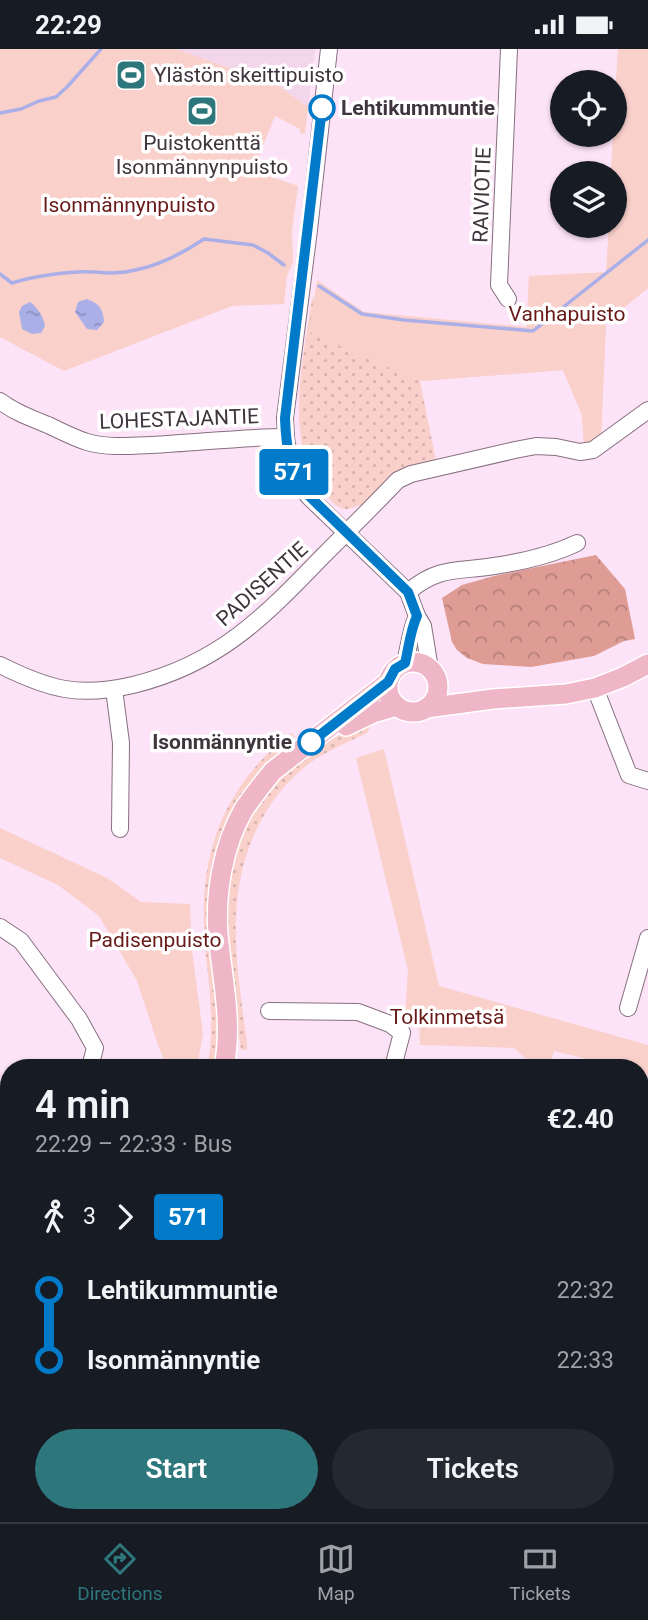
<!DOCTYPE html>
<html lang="en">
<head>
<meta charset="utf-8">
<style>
  body { margin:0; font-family:Roboto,sans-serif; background:#242831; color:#f1f3f6; height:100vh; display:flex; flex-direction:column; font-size:26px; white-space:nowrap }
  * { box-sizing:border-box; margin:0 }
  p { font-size:23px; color:#9ea1a6 }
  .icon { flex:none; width:38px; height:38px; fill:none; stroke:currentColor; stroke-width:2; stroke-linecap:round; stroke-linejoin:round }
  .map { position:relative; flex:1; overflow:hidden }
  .panel { position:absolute; left:0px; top:1010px; width:649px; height:464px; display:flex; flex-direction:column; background:#171b24; border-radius:28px 28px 0 0; box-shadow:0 2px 5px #0004 }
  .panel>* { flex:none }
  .badge { padding:0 14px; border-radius:5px; font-size:24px; line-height:46px }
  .controls { position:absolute; left:550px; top:21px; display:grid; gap:14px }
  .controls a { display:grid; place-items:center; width:77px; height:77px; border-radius:50%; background:#171b24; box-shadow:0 2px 5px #0004; font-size:35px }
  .map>.badge { position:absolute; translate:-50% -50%; box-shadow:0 0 0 4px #fff }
  .legs { display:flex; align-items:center; gap:10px; height:77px; padding:0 35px; font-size:23px }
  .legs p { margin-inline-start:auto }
  .head { display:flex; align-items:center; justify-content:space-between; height:119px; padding:0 35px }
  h1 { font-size:38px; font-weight:600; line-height:52px }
  .cta { display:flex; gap:14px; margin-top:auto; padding:14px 35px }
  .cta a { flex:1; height:80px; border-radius:42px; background:#2d777c; color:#fff; font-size:28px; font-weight:600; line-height:80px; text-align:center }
  .cta a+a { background:#242831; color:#f1f3f6 }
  ul { padding:0 35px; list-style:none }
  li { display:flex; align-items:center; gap:24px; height:70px; font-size:26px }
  li i { display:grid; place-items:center; width:10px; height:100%; margin:0 9px; background:currentColor }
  li i::after { content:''; width:18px; height:18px; margin:-9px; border:5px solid; border-radius:50%; background:#171b24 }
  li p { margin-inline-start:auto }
  li:first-child i { background:linear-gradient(#0000 50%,currentColor 0) }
  li:last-child i { background:linear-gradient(currentColor 50%,#0000 0) }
  .status { display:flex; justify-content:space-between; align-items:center; height:49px; padding:0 35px; background:#171b24; direction:ltr }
  .status svg { height:19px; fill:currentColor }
  .tab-bar { display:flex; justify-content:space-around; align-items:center; height:98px; border-top:2px solid #363941; background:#171b24; font-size:19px; color:#9ea1a6 }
  .tab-bar a { display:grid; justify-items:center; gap:4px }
  .tab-bar .current { color:#2d777c }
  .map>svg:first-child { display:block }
  .built { fill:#f3d5ec }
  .grass { fill:url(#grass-dots) }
  .forest { fill:url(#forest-crowns) }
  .park { fill:#fad0cb }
  .water { fill:url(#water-ripples) }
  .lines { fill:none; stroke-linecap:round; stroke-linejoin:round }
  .stream { stroke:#abafe8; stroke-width:3.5 }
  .minor-casing { stroke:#867081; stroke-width:18 }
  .major-casing { stroke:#fff; stroke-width:22 }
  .minor { stroke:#fff; stroke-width:16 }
  .major { stroke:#efb6c8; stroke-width:19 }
  .line-1-casing { stroke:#fff; stroke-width:16 }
  .line-1 { stroke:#007ac9; stroke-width:10 }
  .stop-1-dot { fill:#fff; stroke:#007ac9; stroke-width:3.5 }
  .labels { text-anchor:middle; stroke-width:7; stroke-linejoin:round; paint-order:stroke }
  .poi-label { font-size:21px; fill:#3f353d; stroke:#fff; text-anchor:start }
  .stop-label { font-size:21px; font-weight:bold; fill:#3f353d; stroke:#fff; text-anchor:start }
  .street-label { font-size:21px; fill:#3f353d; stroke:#fff }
  .park-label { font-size:21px; fill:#671a18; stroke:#fff }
</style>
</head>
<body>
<div class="status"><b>22:29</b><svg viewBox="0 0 49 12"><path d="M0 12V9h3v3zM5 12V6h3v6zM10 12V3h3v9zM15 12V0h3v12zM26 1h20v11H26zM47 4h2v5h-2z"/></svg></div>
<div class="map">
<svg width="648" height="1473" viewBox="0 0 648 1473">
  <defs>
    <pattern id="grass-dots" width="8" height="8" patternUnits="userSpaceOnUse" patternTransform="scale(1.75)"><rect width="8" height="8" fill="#fad0cb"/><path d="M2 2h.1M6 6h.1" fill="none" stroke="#d7b3af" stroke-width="1.8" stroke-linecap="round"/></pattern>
    <pattern id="forest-crowns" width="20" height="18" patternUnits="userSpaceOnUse" patternTransform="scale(1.75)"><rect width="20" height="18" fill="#de9c95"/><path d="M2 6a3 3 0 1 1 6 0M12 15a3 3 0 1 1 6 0" fill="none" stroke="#b5807b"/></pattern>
    <pattern id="water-ripples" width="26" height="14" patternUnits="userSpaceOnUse" patternTransform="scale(1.75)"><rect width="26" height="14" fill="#abafe8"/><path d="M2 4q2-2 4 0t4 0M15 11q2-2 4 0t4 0" fill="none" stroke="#8d8fbd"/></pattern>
  </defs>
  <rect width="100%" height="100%" fill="#fde3f7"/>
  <!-- built -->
  <polygon class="built" points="176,0 315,0 308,58 277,36"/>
  <!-- grass -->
  <g class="grass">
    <path d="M618,0h30v239l-42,34 -5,114 -17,9 -2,-30 -19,-45 -143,11 16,80 -33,8 -36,36c-10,-2 -17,7 -26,3 -7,-2 -15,-13 -20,-19 -38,-49 -17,-133 -9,-190l8,-3 44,28 163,13 78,-18 4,-93h5v-53h-3z"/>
    <path d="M370,671l1,5 -4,8c-21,10 -43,19 -61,33 -18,14 -33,33 -44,53 -40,73 -25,146 -15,224v7h-6c-1,-9 -3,-17 -5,-26 -4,-23 -7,-46 -9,-69 -7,-78 13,-157 82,-202 19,-13 40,-23 61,-33z"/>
    <path d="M291,684l4,4 -39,42 -31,55 -7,216 -4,17h-7c8,-37 3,-74 -1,-111 -10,-92 11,-164 85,-223z"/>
  </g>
  <!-- forest -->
  <polygon class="forest" points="596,506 625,540 635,590 624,592 594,607 531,618 483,615 467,609 457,601 452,593 442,549 462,536 494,527"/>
  <!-- park -->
  <g class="park">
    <polygon points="0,0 176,0 277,36 308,58 305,85 300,84 300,80 275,67 253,122 298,137 292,182 293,213 287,227 284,255 232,257 64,322 0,288"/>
    <polygon points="618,0 648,0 648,239 606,273 601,387 591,395 584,396 582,366 563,321 419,332 309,283 317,231 364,263 526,278 529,227 606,223 609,177 614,177 614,124 611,124"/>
    <polygon points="384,700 439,937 648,996 648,1026 641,1023 640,1018 621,1018 554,1002 549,1018 535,1018 514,999 420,996 419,966 405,967 408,921 356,709"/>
    <polygon points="0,779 107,829 141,853 190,855 192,902 203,985 197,1018 167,1018 158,996 137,932 99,867 58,836 0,809"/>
  </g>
  <!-- water -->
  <g class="water">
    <path d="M87,250c12,5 16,9 17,23l-7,8 -10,-1 -12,-17 3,-10z"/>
    <path d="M30,253c8,6 13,14 15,24l-4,7 -9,1 -10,-5 -3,-17 3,-6z"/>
  </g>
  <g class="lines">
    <!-- stream -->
    <g class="stream">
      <polyline points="0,64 21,60 39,52 56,48 67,38 101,0"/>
      <path d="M0,225l12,9c22,-7 58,-12 80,-11 15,1 29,2 43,-2 23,-4 50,-18 69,-31l49,6 15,8 16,12"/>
      <polyline points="319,237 362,265 404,271 533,282 648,191"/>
    </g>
    <!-- minor casing -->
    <g class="minor-casing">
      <g id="minor">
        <polyline points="329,0 309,181 285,369 286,388 289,409 295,426 300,436 309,448 408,543 417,567 423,577 430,620"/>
        <polyline points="508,250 499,236 509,0"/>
        <path d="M0,352c14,11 31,17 48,24 13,6 26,13 39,17 20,6 44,4 64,3 45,-2 90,-8 135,-8"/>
        <path d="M408,543c31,-26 48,-20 86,-26 27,-4 58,-11 83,-23"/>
        <path d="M405,614c4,-16 5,-32 12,-47"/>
        <path d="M0,616c20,10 42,20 65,24 22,4 46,1 68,-4 86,-21 131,-68 190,-129 25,-25 50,-50 75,-76l13,-6 104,-24 21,-4 20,1 24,5 13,-2 55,-40"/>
        <polyline points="595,639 629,726 648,732"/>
        <polyline points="114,640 121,694 120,780"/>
        <polyline points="0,878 21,892 79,970 95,999 90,1018"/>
        <polyline points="628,959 648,889"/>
        <polyline points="269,962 358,963 390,975 402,984 393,1018"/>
        <polyline points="0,1061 9,1060"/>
        <polyline points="640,1357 648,1347"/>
        <polyline points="0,1427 9,1424"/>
        <polyline points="640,1446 648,1447"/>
        <polyline points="92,1465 113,1473"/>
        <polyline points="181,1473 181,1465"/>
      </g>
    </g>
    <!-- major casing -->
    <g class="major-casing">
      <g id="major">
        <circle cx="413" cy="638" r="25"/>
        <polyline points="426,659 493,650 566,645 595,639 623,628 648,615"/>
        <polyline points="346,677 373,664 397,657"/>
        <path d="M224,1018c9,-44 -2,-89 -6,-133 -3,-41 5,-89 26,-125 9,-13 19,-26 29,-38l115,-89"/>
        <polyline points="128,1473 131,1465"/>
      </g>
    </g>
    <!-- minor -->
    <use href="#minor" class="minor"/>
    <!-- major -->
    <use href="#major" class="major"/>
  </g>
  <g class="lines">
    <!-- line-1 casing -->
    <g class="line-1-casing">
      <path id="line-1" d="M311,693l77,-60 7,-13 10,-6c4,-16 5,-32 12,-47l-9,-24 -104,-101c-15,-23 -18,-46 -19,-73l37,-310"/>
    </g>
    <!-- line-1 -->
    <use href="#line-1" class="line-1"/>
  </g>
  <!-- icons -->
  <defs>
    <g id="stadium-square" transform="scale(1.575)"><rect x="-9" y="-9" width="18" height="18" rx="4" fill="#2d777c" stroke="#fff"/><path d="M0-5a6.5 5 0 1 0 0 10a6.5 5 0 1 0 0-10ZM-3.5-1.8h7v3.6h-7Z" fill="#fff"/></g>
  </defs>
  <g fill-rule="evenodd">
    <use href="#stadium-square" x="131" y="26"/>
    <use href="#stadium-square" x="202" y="62"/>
  </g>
  <!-- markers -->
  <g class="stop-1-dot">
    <circle cx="322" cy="59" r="12"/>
    <circle cx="311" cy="693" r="12"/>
  </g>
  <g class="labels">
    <!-- poi labels -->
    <g class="poi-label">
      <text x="154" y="33">Ylästön skeittipuisto</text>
      <text x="202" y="101" text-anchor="middle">Puistokenttä<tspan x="202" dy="24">Isonmännynpuisto</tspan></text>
    </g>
    <!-- stop labels -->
    <g class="stop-label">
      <text x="341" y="66">Lehtikummuntie</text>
      <text x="292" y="700" text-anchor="end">Isonmännyntie</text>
    </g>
    <!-- street labels -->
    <g class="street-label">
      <text transform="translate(482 146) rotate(-88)" y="7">RAIVIOTIE</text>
      <text transform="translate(179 370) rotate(-2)" y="7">LOHESTAJANTIE</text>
      <text transform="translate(262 535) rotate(-42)" y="7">PADISENTIE</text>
    </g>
    <!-- park labels -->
    <g class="park-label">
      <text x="129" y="163">Isonmännynpuisto</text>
      <text x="567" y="272">Vanhapuisto</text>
      <text x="155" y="898">Padisenpuisto</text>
      <text x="447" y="975">Tolkinmetsä</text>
    </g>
  </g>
</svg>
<div class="controls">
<a><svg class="icon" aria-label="locate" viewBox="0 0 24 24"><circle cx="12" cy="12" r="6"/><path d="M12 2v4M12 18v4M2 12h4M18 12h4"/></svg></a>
<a><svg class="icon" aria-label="layers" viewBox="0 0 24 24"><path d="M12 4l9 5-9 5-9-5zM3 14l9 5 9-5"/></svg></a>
</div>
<b class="badge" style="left:294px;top:423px;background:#007ac9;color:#fff">571</b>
<section class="panel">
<div class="head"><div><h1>4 min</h1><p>22:29 – 22:33 · Bus</p></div><b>€2.40</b></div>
<div class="legs"><svg class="icon" aria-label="walk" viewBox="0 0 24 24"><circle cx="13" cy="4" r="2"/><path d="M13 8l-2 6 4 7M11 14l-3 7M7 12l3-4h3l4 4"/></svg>3<svg class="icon" aria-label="forward" viewBox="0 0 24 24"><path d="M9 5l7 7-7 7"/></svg><b class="badge" style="background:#007ac9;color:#fff">571</b></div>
<ul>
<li><i style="color:#007ac9"></i><b>Lehtikummuntie</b><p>22:32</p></li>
<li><i style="color:#007ac9"></i><b>Isonmännyntie</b><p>22:33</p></li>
</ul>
<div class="cta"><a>Start</a><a>Tickets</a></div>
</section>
</div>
<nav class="tab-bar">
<a class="current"><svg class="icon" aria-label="directions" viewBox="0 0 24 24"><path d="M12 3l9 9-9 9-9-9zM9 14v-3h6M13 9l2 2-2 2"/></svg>Directions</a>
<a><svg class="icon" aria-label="map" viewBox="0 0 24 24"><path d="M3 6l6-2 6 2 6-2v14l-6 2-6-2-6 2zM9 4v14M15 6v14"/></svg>Map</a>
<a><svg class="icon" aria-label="tickets" viewBox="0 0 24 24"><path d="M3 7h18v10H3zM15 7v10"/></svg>Tickets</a>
</nav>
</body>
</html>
